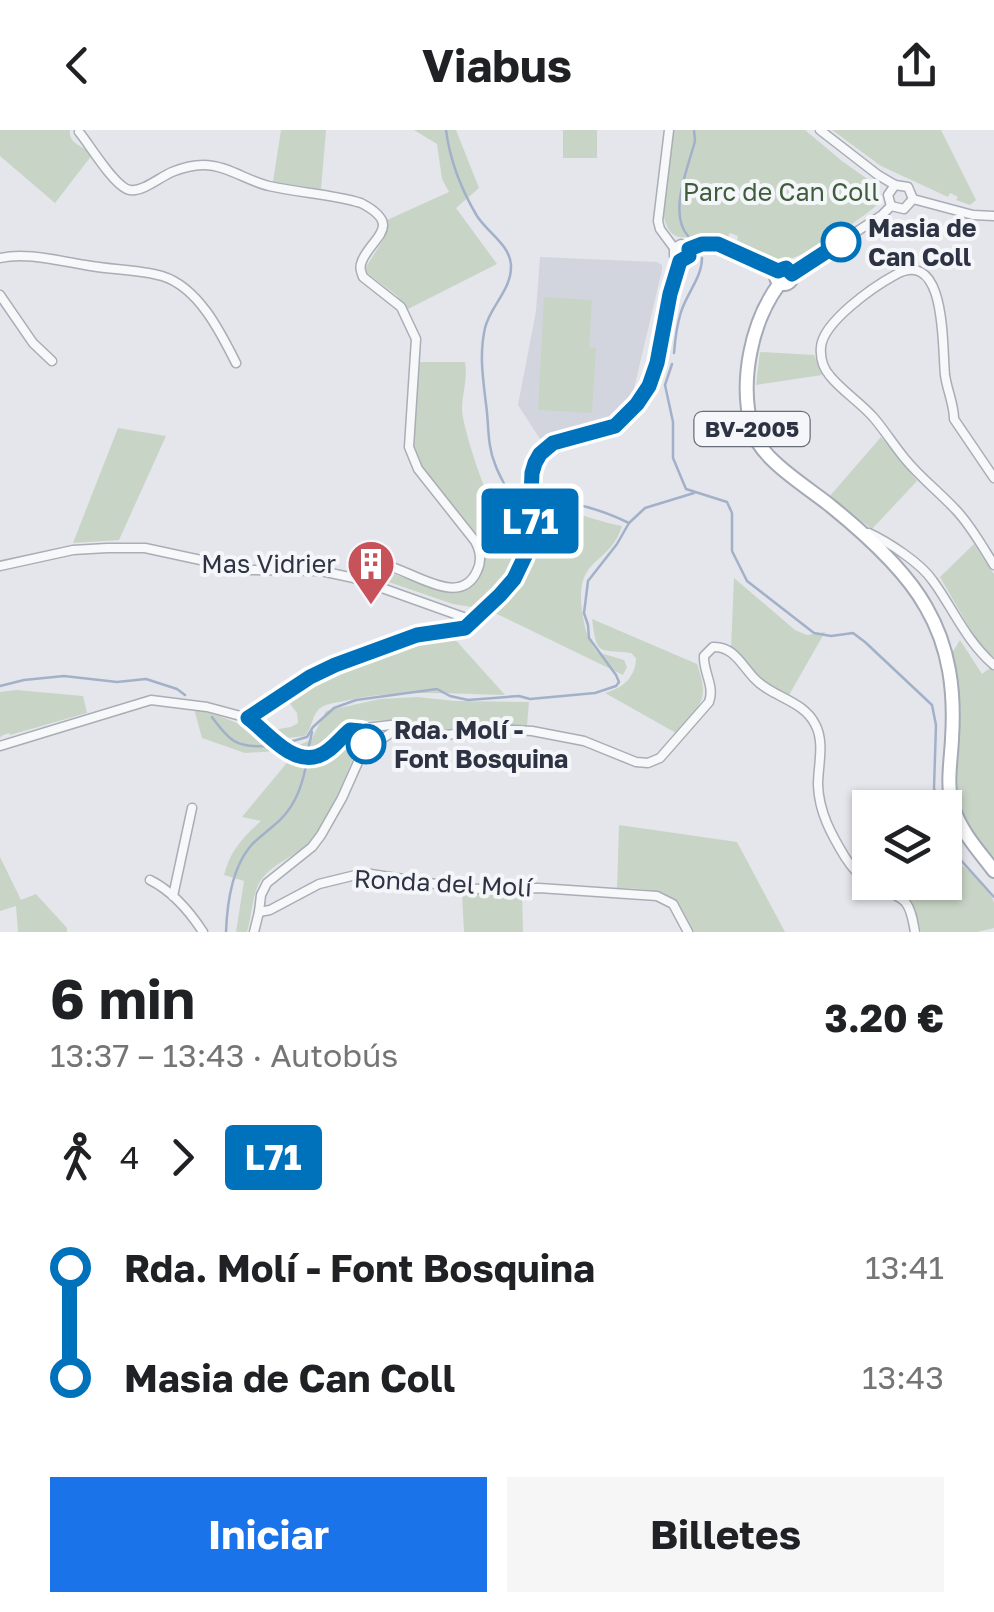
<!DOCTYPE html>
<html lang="es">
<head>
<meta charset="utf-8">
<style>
  body { margin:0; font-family:"Golos Text",sans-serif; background:#f6f6f6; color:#202124; height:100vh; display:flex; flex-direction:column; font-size:38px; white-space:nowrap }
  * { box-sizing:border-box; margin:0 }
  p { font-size:32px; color:#757577 }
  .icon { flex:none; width:55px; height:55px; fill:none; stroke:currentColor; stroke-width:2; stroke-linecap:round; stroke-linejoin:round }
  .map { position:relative; height:802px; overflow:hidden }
  .side { display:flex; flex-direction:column; background:#fff; flex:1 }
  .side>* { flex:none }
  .badge { padding:0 20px; border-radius:8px; font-size:35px; line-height:65px }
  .tools { position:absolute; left:852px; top:660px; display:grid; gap:20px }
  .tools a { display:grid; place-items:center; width:110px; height:110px; border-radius:0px; background:#fff; box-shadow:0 2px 8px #0004; font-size:50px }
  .map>.badge { position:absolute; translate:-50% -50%; box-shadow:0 0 0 5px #fff }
  .legs { display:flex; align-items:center; gap:15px; height:110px; padding:0 50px; font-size:32px }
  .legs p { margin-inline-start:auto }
  .headline { display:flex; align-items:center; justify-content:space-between; height:170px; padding:0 50px }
  h1 { font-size:55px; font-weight:700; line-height:75px }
  .action { display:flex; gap:20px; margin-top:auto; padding:20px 50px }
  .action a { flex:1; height:115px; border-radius:0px; background:#1a73e8; color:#fff; font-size:40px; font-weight:700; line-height:115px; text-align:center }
  .action a+a { background:#f6f6f6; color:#202124 }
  ul { padding:0 50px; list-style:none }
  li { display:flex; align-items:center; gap:35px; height:110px; font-size:38px }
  li i { display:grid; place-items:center; width:15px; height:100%; margin:0 12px; background:currentColor }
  li i::after { content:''; width:25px; height:25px; margin:-12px; border:8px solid; border-radius:50%; background:#fff }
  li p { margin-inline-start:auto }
  li:first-child i { background:linear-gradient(#0000 50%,currentColor 0) }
  li:last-child i { background:linear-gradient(currentColor 50%,#0000 0) }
  header { display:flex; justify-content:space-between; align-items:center; height:130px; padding:0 50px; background:#fff; font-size:45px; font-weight:700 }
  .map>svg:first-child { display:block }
  .built { fill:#d2d5dd }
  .green { fill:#c8d5c6 }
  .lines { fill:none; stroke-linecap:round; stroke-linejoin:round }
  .stream { stroke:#a2b1c9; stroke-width:2.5 }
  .street-casing { stroke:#a9adb5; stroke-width:11 }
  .primary-casing { stroke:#a4aab6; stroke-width:16 }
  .street { stroke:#f7f8fa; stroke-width:8 }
  .primary { stroke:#fff; stroke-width:12 }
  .line-1-casing { stroke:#fff; stroke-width:22 }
  .line-1 { stroke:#0072bc; stroke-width:15 }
  .stop-1-dot { fill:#fff; stroke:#0072bc; stroke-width:5 }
  .labels { text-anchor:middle; stroke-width:8; stroke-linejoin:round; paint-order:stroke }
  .shield { fill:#f4f6f9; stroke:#696e7a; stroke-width:2.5 }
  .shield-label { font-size:22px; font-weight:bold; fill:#2d3343 }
  .park-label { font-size:25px; fill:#3e5e3b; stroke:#f4f6f9 }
  .stop-label { font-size:25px; font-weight:bold; fill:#2d3343; stroke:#f4f6f9; text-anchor:start }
  .poi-label { font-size:25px; fill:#2d3343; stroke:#f4f6f9; text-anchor:end }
  .street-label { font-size:25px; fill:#2d3343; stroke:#f4f6f9 }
</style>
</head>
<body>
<header><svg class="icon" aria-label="back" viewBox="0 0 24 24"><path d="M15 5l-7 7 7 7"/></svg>Viabus<svg class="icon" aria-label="share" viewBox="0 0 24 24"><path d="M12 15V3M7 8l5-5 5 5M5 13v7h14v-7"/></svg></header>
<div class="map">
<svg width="994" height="802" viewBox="0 0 994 802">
  <rect width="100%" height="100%" fill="#e4e6eb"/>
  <!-- built -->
  <polygon class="built" points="540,127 657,132 662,135 662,140 632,267 615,285 592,295 561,300 540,309 518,275 536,181"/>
  <!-- green -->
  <g class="green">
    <path d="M0,0h70c-2,15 14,15 22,25l-37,48 -55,-47z"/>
    <polygon points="281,0 326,0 321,59 273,52"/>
    <polygon points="414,0 456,0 479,58 456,78 497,134 408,179 396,165 367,143 366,137 385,107 387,90 449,62 442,49 437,14"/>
    <rect x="563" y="0" width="34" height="28"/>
    <path d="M674,0h131l37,31 31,22 5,8 -1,14c-15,13 -78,58 -96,55 -15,-3 -30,-13 -44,-20l1,-4 -8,-3 -2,4c-6,-1 -11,-3 -17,-3 -23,0 -40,15 -48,-20z"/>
    <polygon points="832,0 941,0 976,70 970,75 956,70 958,67 950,63 948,67 881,36"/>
    <polygon points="544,167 592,170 589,217 596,218 592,283 538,280"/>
    <polygon points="760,222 814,225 822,245 756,255"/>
    <path d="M420,232h45c3,18 -3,31 -3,48 1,18 23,85 33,99 7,10 16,15 27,18 -2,37 -17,62 -50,80l-19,-3 -82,-28 -4,-4 3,-4 3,-1 73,25c31,3 43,-22 36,-50 -18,-24 -56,-61 -66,-87 -7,-19 2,-72 4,-93z"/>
    <polygon points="118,298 166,306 119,410 73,413"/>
    <polygon points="881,307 917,351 872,399 829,367"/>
    <path d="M563,383c20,0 39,10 59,13 -13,42 -50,29 -39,90 2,14 5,24 14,36l27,8 3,7 -4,8 -130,-63c27,-25 43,-53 43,-89z"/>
    <polygon points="974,414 994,444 994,527 978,513 940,447"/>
    <polygon points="734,448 795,500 807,505 825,502 789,565 762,550 731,518"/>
    <path d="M592,489l105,45c14,39 2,40 -21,69l-71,-40c18,-5 31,-16 31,-35l-5,-5c-34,-4 -34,3 -39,-34z"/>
    <path d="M452,506l53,59c-53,-1 -104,-6 -156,5 -9,2 -23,3 -30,9 -7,7 -7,19 -14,27l-18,2 -14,-8 18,-3 7,-4 -1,-10 -9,-12c35,-31 117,-63 164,-65z"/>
    <polygon points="960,510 982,544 990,538 994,541 994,732 965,692 956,669 955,645 959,574 952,523"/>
    <polygon points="16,560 83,566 87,583 10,605 9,603 1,606 0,609 0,562"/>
    <polygon points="417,567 455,571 529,572 527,596 483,595 430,601 391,590 362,591 342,598 317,621 300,621 288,615 299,615 311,610 326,581 380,569"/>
    <path d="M194,579c33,8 58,18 84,42l-33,2 -43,-15z"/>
    <path d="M352,606l5,7c-4,22 -32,83 -46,99 -15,14 -38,21 -50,38 -9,13 -9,36 -14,52h-11l8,-51 -20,-6c6,-24 19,-38 37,-54l-19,-4 48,-58c36,13 36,-9 62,-23z"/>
    <path d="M619,695l118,17 48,90h-92c-20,-44 -31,-42 -76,-44z"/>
    <polygon points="0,727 21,770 36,764 67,798 67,802 18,802 16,776 0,781"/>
    <path d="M954,731c15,8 36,24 40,42 0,7 0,17 0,25l-17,4h-56l-6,-23 -8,-14 17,-12 21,-1v-15z"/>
    <polygon points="462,763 522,763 523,802 464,802"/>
  </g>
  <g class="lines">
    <!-- stream -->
    <g class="stream">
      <path d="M446,0c4,31 15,59 31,86 10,16 33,29 34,49 1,25 -21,41 -26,63 -6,27 -2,50 1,76 3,20 1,41 9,60 4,12 12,23 16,35l12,2"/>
      <path d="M688,106c-20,-23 0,-68 7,-95l-1,-11"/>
      <path d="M674,223c1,-13 3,-28 7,-41 6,-19 21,-35 21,-54"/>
      <polyline points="672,234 665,255 673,292 673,328 686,359 727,372 732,383 732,421 747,451 814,503 831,506 853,503 865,512 932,575 936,595 934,658 938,678"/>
      <path d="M538,373c30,-4 64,7 91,20l16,-15 49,-15"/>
      <polyline points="0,556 24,550 64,546 117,552 146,549 177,559 185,565"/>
      <path d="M212,587c18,25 25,31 57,29"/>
      <polyline points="286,613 307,607 313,597 334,578 356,570 437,559 450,566 468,570 519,566 530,569 595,563 616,556 619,552 616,545 589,508 588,495 584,483 588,451 617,414 629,393"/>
      <polyline points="308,620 312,602"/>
      <polyline points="945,705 950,718 994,767"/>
      <path d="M226,802c1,-28 5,-61 23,-84 6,-8 15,-14 23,-21 21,-16 29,-37 34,-61"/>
    </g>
    <!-- street casing -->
    <g class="street-casing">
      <g id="street">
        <polyline points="669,0 658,91 660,99 674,118"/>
        <polyline points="820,0 878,45 895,55 908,57 913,69"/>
        <path d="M79,2c11,13 36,56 51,58 13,2 30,-13 42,-18 10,-4 20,-7 31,-7 24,0 44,16 66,21 31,7 63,8 92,17 44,23 10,35 1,58 -3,7 -1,10 1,16l38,30 15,32 -7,108 9,22 57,72c5,9 7,20 2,30 -21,47 -86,-22 -116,-6l-7,13"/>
        <polyline points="913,69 973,85 994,86"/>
        <polyline points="891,76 904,79 913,69"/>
        <polyline points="891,76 888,65 895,55"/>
        <polyline points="689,119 702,114 718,114 778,141"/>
        <path d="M0,128c27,-6 58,3 85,7 25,5 53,4 77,11 36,11 58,55 74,87"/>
        <polyline points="680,131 674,126 674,118 681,114 689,119"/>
        <polyline points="792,144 882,85 891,76"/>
        <polyline points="0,165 33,213 52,231"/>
        <path d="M994,348l-40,-59c0,-15 -7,-29 -9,-44 -3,-28 2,-129 -50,-100 -22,12 -72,47 -74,72 -1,11 2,21 9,29 12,15 30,26 44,42 11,13 21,29 32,42 15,18 33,32 49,49 15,15 27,37 39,56"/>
        <path d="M869,403c19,9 52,30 64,48 21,29 33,60 61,84"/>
        <polyline points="0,436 73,420 107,418 145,418 247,440 321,441 354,448 466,488 475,487"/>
        <polyline points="248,588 310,547 335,535 417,505 465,498 508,457 520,438 525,426 530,392 532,343 535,333 540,324 553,313 615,296 637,274 649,256 657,233 670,165 680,131"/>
        <path d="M356,599l35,-4 26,10 22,1 52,-7 41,2 52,10 52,21 12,1 12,-5 49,-56c6,-16 -6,-30 -5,-46l9,-9c20,-1 28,17 41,31 17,19 49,22 61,46 10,18 3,41 3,61 1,27 13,49 27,72 7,11 15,21 27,28 10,6 26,8 34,18 6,8 7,19 9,29"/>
        <polyline points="0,616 151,570 207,577 248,588 280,616 296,625 307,628 320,626 343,606 356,599 361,601 367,612 342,668 321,705 312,717 267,753 261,765 259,782 270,780 319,754 364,743 468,759 539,758 657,766 673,774 688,802"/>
        <polyline points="364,621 391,603 404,601"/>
        <path d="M150,750c22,11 40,32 53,52"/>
        <polyline points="173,766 192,678"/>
        <polyline points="254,802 259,782"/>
      </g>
    </g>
    <!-- primary casing -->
    <g class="primary-casing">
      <g id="primary">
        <circle cx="784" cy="146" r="8"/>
        <path d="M780,153c-29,38 -41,99 -28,146 8,31 56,58 80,78 32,26 74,64 94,100 24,41 29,85 26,132 -1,22 -6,47 1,68 8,25 26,44 41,64"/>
      </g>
    </g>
    <!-- street -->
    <use href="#street" class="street"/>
    <!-- primary -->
    <use href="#primary" class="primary"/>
  </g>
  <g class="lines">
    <!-- line-1 casing -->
    <g class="line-1-casing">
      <path id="line-1" d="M366,614v-6l-5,-7 -11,-1c-10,8 -19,22 -32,26 -27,9 -51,-24 -70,-38l62,-41 25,-12 82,-30 48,-7 35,-33 14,-16 11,-23 5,-34 2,-49 3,-10 5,-9 13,-11 62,-17 22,-22 12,-18 8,-23 13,-69 10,-33 9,-5v-7l13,-5h16l60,27 8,-3 6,6 49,-32"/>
    </g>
    <!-- line-1 -->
    <use href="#line-1" class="line-1"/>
  </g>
  <!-- icons -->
  <defs>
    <g id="building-pin" transform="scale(2.5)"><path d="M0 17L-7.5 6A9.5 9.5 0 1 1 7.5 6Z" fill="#c85259" stroke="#f4f6f9"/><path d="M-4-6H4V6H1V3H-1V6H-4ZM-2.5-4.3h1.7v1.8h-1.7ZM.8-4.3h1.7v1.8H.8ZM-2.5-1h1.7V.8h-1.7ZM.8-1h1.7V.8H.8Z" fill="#fff"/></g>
  </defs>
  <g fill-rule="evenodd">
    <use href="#building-pin" x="371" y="434"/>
  </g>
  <!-- markers -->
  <g class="stop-1-dot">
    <circle cx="841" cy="112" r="18"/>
    <circle cx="366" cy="614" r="18"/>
  </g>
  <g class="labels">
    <!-- shield labels -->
    <rect class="shield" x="694.5" y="282" width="115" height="34" rx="8"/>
    <g class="shield-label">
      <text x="752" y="307">BV-2005</text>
    </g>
    <!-- park labels -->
    <g class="park-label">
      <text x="781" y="71">Parc de Can Coll</text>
    </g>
    <!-- stop labels -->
    <g class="stop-label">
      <text x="868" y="107">Masia de<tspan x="868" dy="29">Can Coll</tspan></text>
      <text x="394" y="609">Rda. Molí -<tspan x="394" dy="29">Font Bosquina</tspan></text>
    </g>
    <!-- poi labels -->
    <g class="poi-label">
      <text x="336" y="443">Mas Vidrier</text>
    </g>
    <!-- street labels -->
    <g class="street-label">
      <text transform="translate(443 753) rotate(3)" y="9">Ronda del Molí</text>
    </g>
  </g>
</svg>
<div class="tools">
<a><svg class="icon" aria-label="layers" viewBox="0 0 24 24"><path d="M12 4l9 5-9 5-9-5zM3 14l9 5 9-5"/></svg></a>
</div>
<b class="badge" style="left:530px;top:391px;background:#0072bc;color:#fff">L71</b>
</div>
<section class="side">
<div class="headline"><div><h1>6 min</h1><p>13:37 – 13:43 · Autobús</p></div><b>3.20 €</b></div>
<div class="legs"><svg class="icon" aria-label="walk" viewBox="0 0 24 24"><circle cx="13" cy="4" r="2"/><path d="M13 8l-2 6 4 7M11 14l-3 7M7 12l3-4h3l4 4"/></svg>4<svg class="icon" aria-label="forward" viewBox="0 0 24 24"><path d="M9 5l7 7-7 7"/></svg><b class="badge" style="background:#0072bc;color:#fff">L71</b></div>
<ul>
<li><i style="color:#0072bc"></i><b>Rda. Molí - Font Bosquina</b><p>13:41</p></li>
<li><i style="color:#0072bc"></i><b>Masia de Can Coll</b><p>13:43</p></li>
</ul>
<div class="action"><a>Iniciar</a><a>Billetes</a></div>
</section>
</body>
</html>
